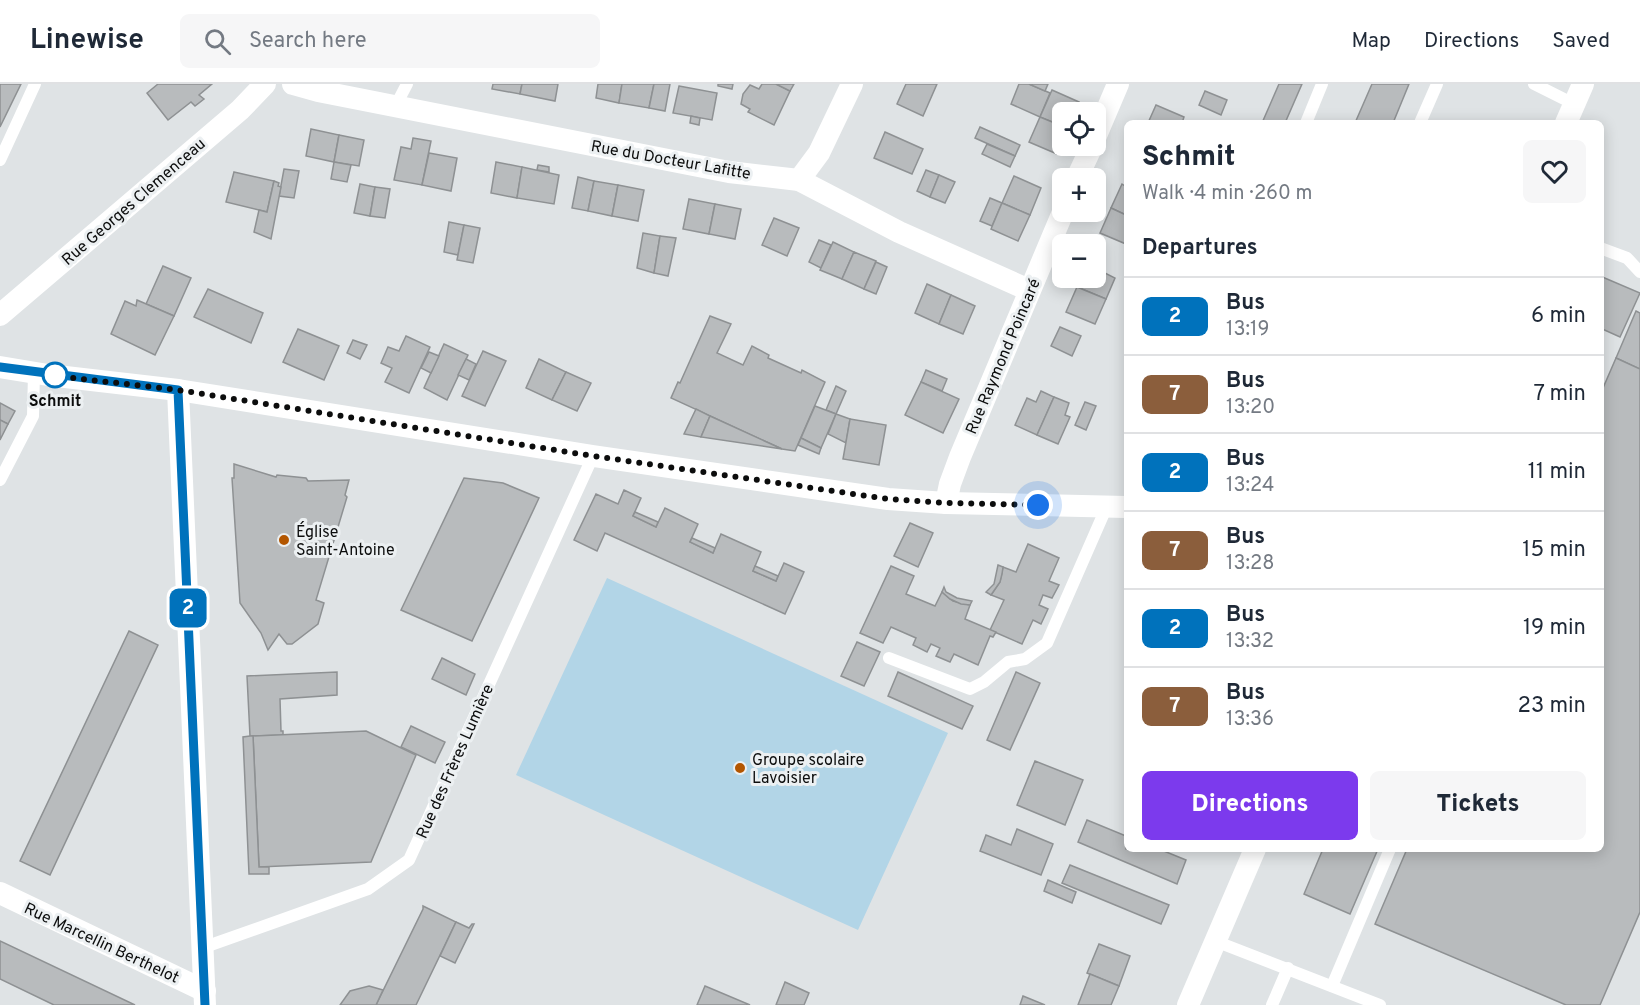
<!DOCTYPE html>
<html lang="en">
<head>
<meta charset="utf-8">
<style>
  body { margin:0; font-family:Overpass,sans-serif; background:#f6f6f7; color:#1f2937; height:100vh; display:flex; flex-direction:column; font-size:22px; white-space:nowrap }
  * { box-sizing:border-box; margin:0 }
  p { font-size:20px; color:#747a83 }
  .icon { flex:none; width:33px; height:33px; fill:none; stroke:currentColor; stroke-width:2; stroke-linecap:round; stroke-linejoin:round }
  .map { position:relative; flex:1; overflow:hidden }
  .sheet { position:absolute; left:1124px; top:36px; width:480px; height:732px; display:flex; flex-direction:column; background:#fff; border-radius:9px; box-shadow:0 3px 15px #0003 }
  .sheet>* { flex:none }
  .badge { padding:0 12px; border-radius:9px; font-size:21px; line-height:39px }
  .controls { position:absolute; left:1052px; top:18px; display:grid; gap:12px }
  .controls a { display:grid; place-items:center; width:54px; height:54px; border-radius:9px; background:#fff; box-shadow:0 3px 15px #0003; font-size:30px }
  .you { position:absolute; width:30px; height:30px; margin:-15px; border:4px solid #fff; border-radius:50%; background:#1a73e8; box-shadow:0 0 0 9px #1a73e833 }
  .map>.badge { position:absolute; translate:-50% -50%; box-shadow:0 0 0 3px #fff }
  h2 { padding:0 18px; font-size:22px; line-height:54px }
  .round { display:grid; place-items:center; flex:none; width:63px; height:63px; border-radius:9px; background:#f6f6f7 }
  .head { display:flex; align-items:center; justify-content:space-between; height:102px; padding:0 18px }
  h1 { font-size:28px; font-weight:800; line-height:45px }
  .action { display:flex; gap:12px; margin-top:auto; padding:12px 18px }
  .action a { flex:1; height:69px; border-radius:9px; background:#7c3aed; color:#fff; font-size:24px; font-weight:800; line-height:69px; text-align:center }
  .action a+a { background:#f6f6f7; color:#1f2937 }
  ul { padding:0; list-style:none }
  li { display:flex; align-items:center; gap:18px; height:78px; padding:0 18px; border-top:2px solid #e0e1e3 }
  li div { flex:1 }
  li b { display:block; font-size:22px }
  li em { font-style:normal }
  li .badge { min-width:66px; font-weight:700; text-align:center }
  header { display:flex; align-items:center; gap:36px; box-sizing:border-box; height:84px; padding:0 30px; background:#fff; border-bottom:2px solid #e0e1e3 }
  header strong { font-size:28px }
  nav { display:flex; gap:33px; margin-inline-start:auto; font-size:21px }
  .search { width:420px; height:54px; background:#f6f6f7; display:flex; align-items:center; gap:15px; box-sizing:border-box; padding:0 21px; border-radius:9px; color:#747a83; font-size:22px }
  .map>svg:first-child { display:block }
  .green { fill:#b2d5e7 }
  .building { fill:#b8bbbd; stroke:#8e9193; stroke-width:1.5 }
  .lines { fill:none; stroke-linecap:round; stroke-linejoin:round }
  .service { stroke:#fff; stroke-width:12 }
  .minor { stroke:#fff; stroke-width:22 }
  .line-casing { stroke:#fff; stroke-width:14 }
  .line { stroke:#0072bc; stroke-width:9 }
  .walk { stroke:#0c0d0d; stroke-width:6; stroke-dasharray:0 10.8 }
  .stop-dot { fill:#fff; stroke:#0072bc; stroke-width:3 }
  .poi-dot { fill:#b35600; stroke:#ecf0f2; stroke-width:2 }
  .labels { text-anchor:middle; stroke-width:6; stroke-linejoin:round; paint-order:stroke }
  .street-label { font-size:16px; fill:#0c0d0d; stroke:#ecf0f2 }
  .stop-label { font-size:16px; font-weight:bold; fill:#0c0d0d; stroke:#ecf0f2 }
  .poi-label { font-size:16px; fill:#0c0d0d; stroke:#ecf0f2; text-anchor:start }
</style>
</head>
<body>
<header>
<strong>Linewise</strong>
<div class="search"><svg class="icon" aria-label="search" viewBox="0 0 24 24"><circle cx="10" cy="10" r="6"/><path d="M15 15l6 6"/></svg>Search here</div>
<nav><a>Map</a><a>Directions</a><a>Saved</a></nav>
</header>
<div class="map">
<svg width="1640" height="921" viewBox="0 0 1640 921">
  <rect width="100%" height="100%" fill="#dfe3e5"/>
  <!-- green -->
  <polygon class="green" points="607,494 948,649 858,846 516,691"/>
  <!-- building -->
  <g class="building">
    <polygon points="0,0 21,0 0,43"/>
    <polygon points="158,0 212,0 199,11 204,15 195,22 191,18 168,36 147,9"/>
    <polygon points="493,0 522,0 520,10 492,5"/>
    <polygon points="522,0 558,0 555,17 520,10"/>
    <polygon points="598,0 622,0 619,19 596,14"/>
    <polygon points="622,0 654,0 649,24 619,19"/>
    <polygon points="654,0 670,0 665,27 649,24"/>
    <polygon points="718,0 733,0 732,5 718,2"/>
    <polygon points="762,0 776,0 790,7 774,41 748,28 750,25 741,20 743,10 750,1 759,5"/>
    <polygon points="776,0 794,0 790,7"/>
    <polygon points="906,0 937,0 923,32 897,20"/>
    <polygon points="1019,0 1029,0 1050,9 1040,33 1011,20"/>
    <polygon points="1029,0 1048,0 1045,7"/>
    <polygon points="1279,0 1302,0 1285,39 1262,39"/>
    <polygon points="1372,0 1409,0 1393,39 1355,39"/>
    <polygon points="679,2 717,9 712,36 673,29"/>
    <polygon points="1052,6 1079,18 1075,28 1062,28 1062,42 1040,33"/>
    <polygon points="1205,7 1227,16 1221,31 1199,21"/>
    <polygon points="1156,21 1184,33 1182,39 1148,39"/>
    <polygon points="691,32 700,34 699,41 690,39"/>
    <polygon points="1040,33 1062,42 1062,58 1057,70 1029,58"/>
    <polygon points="980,43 1020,61 1015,72 975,54"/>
    <polygon points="311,45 339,51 334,78 306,72"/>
    <polygon points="885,48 923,65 912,90 874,74"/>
    <polygon points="339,51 364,56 359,82 334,78"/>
    <polygon points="413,54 431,57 422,101 394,96 401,63 411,65"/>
    <polygon points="987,60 1015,72 1010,83 982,70"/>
    <polygon points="429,69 457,74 451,107 422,101"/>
    <polygon points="334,78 351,81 347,98 331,95"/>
    <polygon points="496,78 522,83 517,114 491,109"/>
    <polygon points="538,81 549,83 549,88 537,86"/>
    <polygon points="522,83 559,91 554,120 517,114"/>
    <polygon points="284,85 299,87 294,114 279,112"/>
    <polygon points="926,86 939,91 930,113 917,107"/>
    <polygon points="234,88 274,97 267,128 226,118"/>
    <polygon points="939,91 955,98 945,119 930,113"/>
    <polygon points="1014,92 1041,104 1030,131 1002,119"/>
    <polygon points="578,93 594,97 588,127 572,124"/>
    <polygon points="274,97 279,99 278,102 281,103 271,155 254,148 259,126 267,128"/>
    <polygon points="594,97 618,101 612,132 588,127"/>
    <polygon points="1126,97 1126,131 1111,124 1122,100 1125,102"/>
    <polygon points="360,100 375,103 370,132 354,129"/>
    <polygon points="618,101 644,106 638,137 612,132"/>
    <polygon points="375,103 390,105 385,134 370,132"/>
    <polygon points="990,114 1002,119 992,142 980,137"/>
    <polygon points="689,115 715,120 709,150 683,145"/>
    <polygon points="1002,119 1030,131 1018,157 991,145"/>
    <polygon points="715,120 741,125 735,155 709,150"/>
    <polygon points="1111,124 1126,131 1126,160 1100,149"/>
    <polygon points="774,134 799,144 787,172 762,161"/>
    <polygon points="449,138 464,141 458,171 444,168"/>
    <polygon points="464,141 480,144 473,179 457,176"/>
    <polygon points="643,149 660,152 654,189 637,184"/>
    <polygon points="660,152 676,154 668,192 654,189"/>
    <polygon points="819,156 831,161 821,184 809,178"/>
    <polygon points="833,158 854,168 842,195 820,186"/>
    <polygon points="854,168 876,177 864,205 842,195"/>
    <polygon points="876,178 887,183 876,210 864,205"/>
    <polygon points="163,182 191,194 174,232 146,220"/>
    <polygon points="1095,184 1115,194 1106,215 1077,203 1081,194 1095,194"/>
    <polygon points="1600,192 1640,209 1620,253 1600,244"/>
    <polygon points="927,200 951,211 939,240 915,229"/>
    <polygon points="1077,203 1106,215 1095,240 1066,228"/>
    <polygon points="208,205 263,229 251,259 194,233"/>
    <polygon points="951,211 975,222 963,250 939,240"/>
    <polygon points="137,216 174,232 155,271 111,250 125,217 136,222"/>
    <polygon points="1636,227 1640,229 1640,285 1616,274"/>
    <polygon points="710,232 731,240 717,269 743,281 752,262 769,271 768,274 801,289 802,286 825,298 795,367 782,365 671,314 678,298 680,299"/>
    <polygon points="1060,243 1081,252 1072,272 1051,262"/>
    <polygon points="298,245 339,262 324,296 283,278"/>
    <polygon points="406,252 430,263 409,309 385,298 392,284 381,279 388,263 399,267"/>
    <polygon points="353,256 367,261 360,275 347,269"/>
    <polygon points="444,260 468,271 447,316 424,304"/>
    <polygon points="483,267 506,277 485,322 462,312"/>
    <polygon points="429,268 439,272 431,289 421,284"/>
    <polygon points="1616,274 1640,285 1640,828 1600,921 1566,921 1375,840 1407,765 1600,765 1600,311"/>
    <polygon points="466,275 476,280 469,296 458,291"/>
    <polygon points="539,275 566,288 552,316 526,304"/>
    <polygon points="926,286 947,295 942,307 921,298"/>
    <polygon points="566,288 591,299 577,327 552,316"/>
    <polygon points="921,298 959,315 943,349 905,331"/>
    <polygon points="836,302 846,307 836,330 826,326"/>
    <polygon points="1041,307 1054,313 1037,351 1015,341 1027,314 1036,318"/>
    <polygon points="1054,313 1069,319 1065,331 1070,333 1058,360 1037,351"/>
    <polygon points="1085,318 1096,322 1086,346 1075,341"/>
    <polygon points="0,319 15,327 8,340 0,336"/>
    <polygon points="815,322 836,330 821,364 801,354"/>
    <polygon points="696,325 710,332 701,353 684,350"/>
    <polygon points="836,330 850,335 846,359 828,350"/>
    <polygon points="710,332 782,365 701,353"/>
    <polygon points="850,335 886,341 879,381 843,375"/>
    <polygon points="0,336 8,340 0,356"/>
    <polygon points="801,354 821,364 819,370 798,361"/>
    <polygon points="234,380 276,393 277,391 306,394 308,397 349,396 345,411 347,413 316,516 324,519 318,540 292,560 287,560 279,550 268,566 261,549 240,519 232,394 234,394"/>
    <polygon points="464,394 503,399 539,414 472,557 401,526"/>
    <polygon points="624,406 641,414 633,432 656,443 665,424 698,440 690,458 713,469 721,450 761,468 753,487 776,497 784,479 804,488 785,530 605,449 597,467 574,456 596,410 618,420"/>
    <polygon points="635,428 658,438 656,443 633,432"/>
    <polygon points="910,439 933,449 918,483 894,472"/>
    <polygon points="692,454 715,464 713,469 690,458"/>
    <polygon points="1028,460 1059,474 1049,497 1059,501 1052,514 1043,511 1039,521 1048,525 1041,540 1033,536 1022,560 990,546 1004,516 991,511 1000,498 1003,483 1016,488"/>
    <polygon points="998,481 1003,483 1002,490 1000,498 991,511 986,508 994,500"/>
    <polygon points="755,482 778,492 776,497 753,487"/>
    <polygon points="891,482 914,492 906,510 935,522 942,508 953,517 970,521 965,535 996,548 993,553 990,552 978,581 954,570 950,578 936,572 940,564 931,560 927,568 913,561 916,554 891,543 883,559 860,549"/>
    <polygon points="944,503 946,508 957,514 972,517 970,521 961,520 950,515 942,508"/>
    <polygon points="129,547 158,561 50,791 20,777"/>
    <polygon points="857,558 880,568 864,602 841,592"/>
    <polygon points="442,574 475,590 466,611 432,595"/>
    <polygon points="337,588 337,611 280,615 281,647 283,647 283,651 250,652 247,592"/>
    <polygon points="898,588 973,622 962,645 888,612"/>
    <polygon points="1016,588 1040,599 1010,666 987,656"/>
    <polygon points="411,642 445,658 435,679 401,663"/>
    <polygon points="366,647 416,671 371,778 259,783 253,652"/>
    <polygon points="250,652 253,652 259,783 269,783 269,790 249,790 243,653"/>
    <polygon points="1035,677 1083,696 1065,741 1017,721"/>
    <polygon points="1087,736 1126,752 1126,765 1159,765 1186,776 1177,800 1078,758"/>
    <polygon points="1017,745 1053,760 1041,791 980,767 986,751 1011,761"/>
    <polygon points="1323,765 1378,765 1350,830 1304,810"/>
    <polygon points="1070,781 1169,821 1161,840 1062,799"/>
    <polygon points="1048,796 1076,808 1072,819 1044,807"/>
    <polygon points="423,822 456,838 416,921 376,921 423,825"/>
    <polygon points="456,838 469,844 472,840 474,840 455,879 440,872"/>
    <polygon points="0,857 135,921 54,921 0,895"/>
    <polygon points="1099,860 1130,872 1119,902 1087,889"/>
    <polygon points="1090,890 1119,902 1111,921 1078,921"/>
    <polygon points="785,898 809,909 804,921 776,921"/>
    <polygon points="369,902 383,906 376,921 340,921 350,907"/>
    <polygon points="705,902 750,921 697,921"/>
    <polygon points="1023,912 1045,921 1020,921"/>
  </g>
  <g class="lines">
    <!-- service -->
    <g class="service">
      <polyline points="1534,0 1574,20"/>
      <polyline points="395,23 407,0"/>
      <polyline points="1306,39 1322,0"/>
      <polyline points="1420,39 1437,0"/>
      <polyline points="0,76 35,0"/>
      <polyline points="1600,164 1627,174 1640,188"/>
      <polyline points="0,396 33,332 34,289"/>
      <polyline points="889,574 970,605 984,598 1008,578 1025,575 1047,559 1107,422"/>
      <polyline points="1215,857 1380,921"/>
      <polyline points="202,864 368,805 409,776 593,372"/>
      <polyline points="1332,902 1390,765"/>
      <polyline points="1272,921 1288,884"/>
    </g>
    <!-- minor -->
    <g class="minor">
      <polyline points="293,0 318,7 729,88 799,96 899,148 1029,206"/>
      <polyline points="1566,39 1583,0"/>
      <polyline points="1095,54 1118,0"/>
      <polyline points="1077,94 1092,62"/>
      <polyline points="799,96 819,69 852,0"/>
      <polyline points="0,231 240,26 265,0"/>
      <polyline points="0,283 48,291 178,306 593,372 888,415 946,419 1126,423"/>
      <polyline points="178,306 205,921"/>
      <polyline points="946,419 950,400 960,373 1063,128"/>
      <polyline points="0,809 205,907"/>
      <polyline points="1188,921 1255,765"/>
    </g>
  </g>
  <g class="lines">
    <!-- line casing -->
    <g class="line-casing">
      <polyline id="line" points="0,283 178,306 205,921"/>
    </g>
    <!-- line -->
    <use href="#line" class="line"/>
    <!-- walk -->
    <polyline class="walk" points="55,291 48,291 178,306 593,372 888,415 946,419 1038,421"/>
  </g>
  <!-- markers -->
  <circle class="stop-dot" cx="55" cy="291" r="12"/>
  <g class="poi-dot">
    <circle cx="284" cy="456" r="6"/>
    <circle cx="740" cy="684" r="6"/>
  </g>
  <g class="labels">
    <!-- street labels -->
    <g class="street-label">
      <text transform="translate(671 75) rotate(10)" y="6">Rue du Docteur Lafitte</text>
      <text transform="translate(133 117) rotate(-41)" y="6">Rue Georges Clemenceau</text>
      <text transform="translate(1002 272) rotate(-67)" y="6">Rue Raymond Poincaré</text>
      <text transform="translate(454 677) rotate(-66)" y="6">Rue des Frères Lumière</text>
      <text transform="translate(102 858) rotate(25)" y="6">Rue Marcellin Berthelot</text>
    </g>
    <!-- stop labels -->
    <g class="stop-label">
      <text x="55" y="322">Schmit</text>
    </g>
    <!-- poi labels -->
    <g class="poi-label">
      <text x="296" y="453">Église<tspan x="296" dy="18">Saint-Antoine</tspan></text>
      <text x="752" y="681">Groupe scolaire<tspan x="752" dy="18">Lavoisier</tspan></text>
    </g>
  </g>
</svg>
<div class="controls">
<a><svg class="icon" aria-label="locate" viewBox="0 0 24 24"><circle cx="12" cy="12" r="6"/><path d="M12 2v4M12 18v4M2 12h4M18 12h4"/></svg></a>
<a>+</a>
<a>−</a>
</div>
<div class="you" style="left:1038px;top:421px"></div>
<b class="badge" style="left:188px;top:524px;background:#0072bc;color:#fff">2</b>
<section class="sheet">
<div class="head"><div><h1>Schmit</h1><p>Walk · 4 min · 260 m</p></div><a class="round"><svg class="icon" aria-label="heart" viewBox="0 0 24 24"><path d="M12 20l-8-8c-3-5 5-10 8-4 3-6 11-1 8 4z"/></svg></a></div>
<h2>Departures</h2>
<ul>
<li><span class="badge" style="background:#0072bc;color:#fff">2</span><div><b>Bus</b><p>13:19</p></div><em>6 min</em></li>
<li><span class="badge" style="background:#8b5e3c;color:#fff">7</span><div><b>Bus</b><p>13:20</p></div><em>7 min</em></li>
<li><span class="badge" style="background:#0072bc;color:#fff">2</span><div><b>Bus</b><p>13:24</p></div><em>11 min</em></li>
<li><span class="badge" style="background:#8b5e3c;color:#fff">7</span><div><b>Bus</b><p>13:28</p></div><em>15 min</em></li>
<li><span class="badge" style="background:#0072bc;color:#fff">2</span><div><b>Bus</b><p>13:32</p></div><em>19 min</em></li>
<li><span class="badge" style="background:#8b5e3c;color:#fff">7</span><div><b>Bus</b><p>13:36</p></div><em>23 min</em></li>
</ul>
<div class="action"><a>Directions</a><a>Tickets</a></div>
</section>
</div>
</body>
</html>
